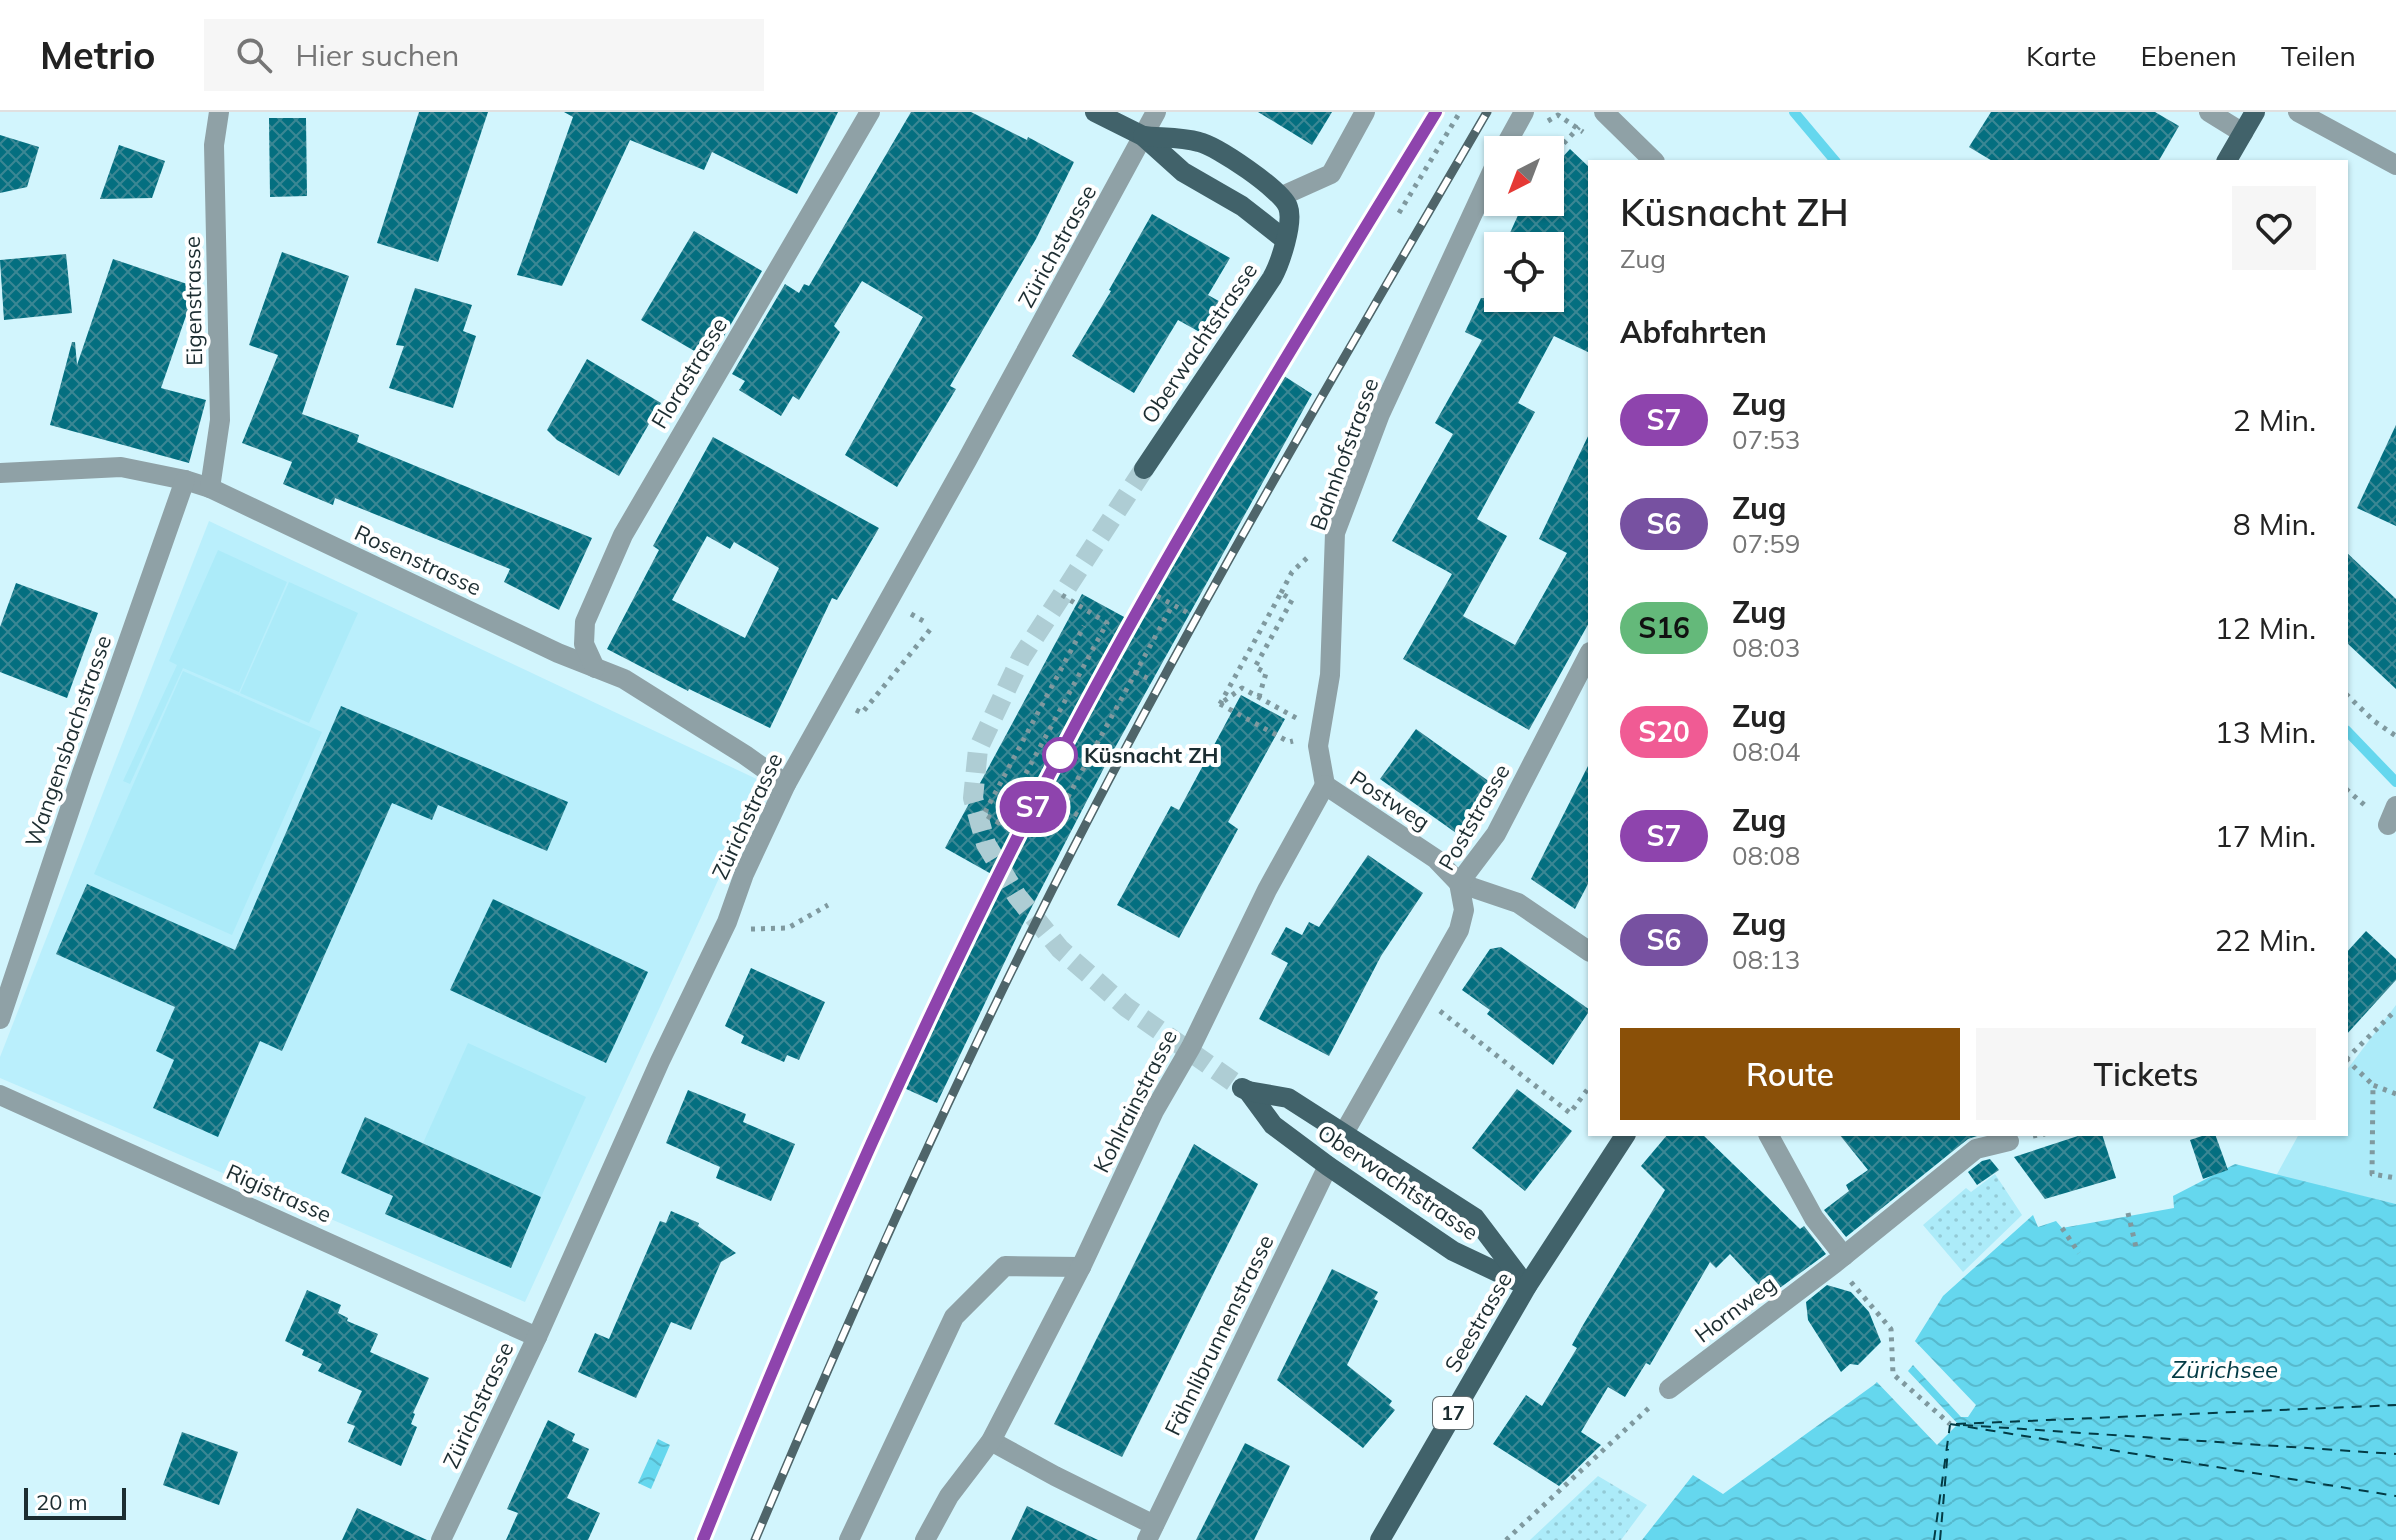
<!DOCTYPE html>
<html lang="de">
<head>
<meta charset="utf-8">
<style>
  body { margin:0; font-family:Mulish,sans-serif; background:#f6f6f6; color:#222; height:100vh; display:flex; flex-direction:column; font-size:30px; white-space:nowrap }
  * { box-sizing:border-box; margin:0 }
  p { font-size:26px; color:#767676 }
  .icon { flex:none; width:44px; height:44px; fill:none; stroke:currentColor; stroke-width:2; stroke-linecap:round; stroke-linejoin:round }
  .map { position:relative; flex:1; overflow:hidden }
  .sheet { position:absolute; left:1588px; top:48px; width:760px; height:976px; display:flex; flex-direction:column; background:#fff; border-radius:0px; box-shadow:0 2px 6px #0004 }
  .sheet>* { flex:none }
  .badge { padding:0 16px; border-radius:26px; font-size:28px; line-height:52px }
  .needle { width:52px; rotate:222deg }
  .controls { position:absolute; left:1484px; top:24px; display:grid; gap:16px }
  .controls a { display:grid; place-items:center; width:80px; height:80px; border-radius:0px; background:#fff; box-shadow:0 2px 6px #0004; font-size:40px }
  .scale { position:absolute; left:24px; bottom:20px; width:102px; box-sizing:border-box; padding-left:8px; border:4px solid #1c2d31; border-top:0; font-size:22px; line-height:28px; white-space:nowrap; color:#1c2d31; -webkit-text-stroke:6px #fff; paint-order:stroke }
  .map>.badge { position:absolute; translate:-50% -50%; box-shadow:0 0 0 4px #fff }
  h2 { padding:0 32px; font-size:30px; line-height:72px }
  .round { display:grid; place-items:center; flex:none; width:84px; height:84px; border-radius:0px; background:#f6f6f6 }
  .headline { display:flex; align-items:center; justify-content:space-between; height:136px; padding:0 32px }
  h1 { font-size:38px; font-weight:600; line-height:60px }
  .cta { display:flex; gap:16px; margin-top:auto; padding:16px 32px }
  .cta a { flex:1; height:92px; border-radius:0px; background:#8a5008; color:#fff; font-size:32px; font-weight:600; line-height:92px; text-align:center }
  .cta a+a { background:#f6f6f6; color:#222 }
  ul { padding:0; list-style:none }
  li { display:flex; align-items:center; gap:24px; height:104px; padding:0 32px }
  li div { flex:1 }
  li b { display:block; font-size:30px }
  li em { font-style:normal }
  li .badge { min-width:88px; font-weight:700; text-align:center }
  header { display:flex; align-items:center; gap:48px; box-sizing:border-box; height:112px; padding:0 40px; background:#fff; border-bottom:2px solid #e0e0e0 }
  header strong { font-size:38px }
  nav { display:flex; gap:44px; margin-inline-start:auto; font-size:28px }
  .search { width:560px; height:72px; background:#f6f6f6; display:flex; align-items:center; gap:20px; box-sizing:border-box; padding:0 28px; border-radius:0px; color:#767676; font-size:30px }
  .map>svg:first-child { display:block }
  .built { fill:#baeffc }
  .grass { fill:url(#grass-dots) }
  .park { fill:#acebf9 }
  .water { fill:url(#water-waves) }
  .pier { fill:#d2f5fd }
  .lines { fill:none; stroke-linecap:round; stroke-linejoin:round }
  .stream { stroke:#65d7ee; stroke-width:10 }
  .ferry { stroke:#033b45; stroke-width:2; stroke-dasharray:10 8; stroke-linecap:butt }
  .building { fill:url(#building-cross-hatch); fill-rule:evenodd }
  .major-tunnel { stroke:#aecdd4; stroke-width:20; stroke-dasharray:20 10; stroke-linecap:butt }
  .path { stroke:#7f999f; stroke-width:5; stroke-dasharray:4 6; stroke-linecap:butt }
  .minor { stroke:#8fa1a6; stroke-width:20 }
  .major { stroke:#41626a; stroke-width:20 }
  .rail-casing { stroke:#4f656a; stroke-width:9 }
  .rail { stroke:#fff; stroke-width:6; stroke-dasharray:18; stroke-linecap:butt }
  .line-casing { stroke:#fff; stroke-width:18 }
  .line { stroke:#8e44ad; stroke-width:12 }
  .stop-dot { fill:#fff; stroke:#8e44ad; stroke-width:4 }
  .labels { text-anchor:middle; stroke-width:8; stroke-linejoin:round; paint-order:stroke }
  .shield { fill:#fff; stroke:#606c6f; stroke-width:2 }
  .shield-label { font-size:20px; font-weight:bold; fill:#1c2d31 }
  .street-label { font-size:22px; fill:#1c2d31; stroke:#fff }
  .stop-label { font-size:22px; font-weight:bold; fill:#1c2d31; stroke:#fff; text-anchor:start }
  .water-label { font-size:24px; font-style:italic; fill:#033b45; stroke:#fff }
</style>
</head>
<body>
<header>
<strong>Metrio</strong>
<div class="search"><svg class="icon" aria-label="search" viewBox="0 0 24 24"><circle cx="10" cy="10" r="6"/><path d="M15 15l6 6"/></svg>Hier suchen</div>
<nav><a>Karte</a><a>Ebenen</a><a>Teilen</a></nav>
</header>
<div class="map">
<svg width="2396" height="1428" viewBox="0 0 2396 1428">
  <defs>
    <pattern id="grass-dots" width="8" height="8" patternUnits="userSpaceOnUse" patternTransform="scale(2)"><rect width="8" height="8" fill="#acebf9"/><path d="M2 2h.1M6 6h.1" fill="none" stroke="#93cad6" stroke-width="1.8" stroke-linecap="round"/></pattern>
    <pattern id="water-waves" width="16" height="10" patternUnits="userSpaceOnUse" patternTransform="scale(2)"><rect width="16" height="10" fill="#65d7ee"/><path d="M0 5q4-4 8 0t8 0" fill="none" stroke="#57b9cd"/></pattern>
    <pattern id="building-cross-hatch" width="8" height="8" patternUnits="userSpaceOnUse" patternTransform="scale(2)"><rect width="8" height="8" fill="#046f80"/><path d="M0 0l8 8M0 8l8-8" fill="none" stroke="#3b8794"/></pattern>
  </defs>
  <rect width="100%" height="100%" fill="#d2f5fd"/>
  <!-- built -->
  <polygon class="built" points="209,409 763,670 525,1190 0,966 0,945"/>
  <!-- grass -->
  <g class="grass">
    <polygon points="1995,1062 2022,1103 1963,1160 1923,1113 1966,1076 1971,1080"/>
    <polygon points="1598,1364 1647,1393 1621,1428 1530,1428"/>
  </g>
  <!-- park -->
  <g class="park">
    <polygon points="218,438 287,470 239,580 183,556 130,672 123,669 177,553 169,549"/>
    <polygon points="289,470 358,501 309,611 240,581"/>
    <polygon points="183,559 322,620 232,823 94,762"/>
    <polygon points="2396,893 2396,1092 2276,1064 2299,1022 2346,1022 2346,959"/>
    <polygon points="468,931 586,985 541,1085 423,1031"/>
  </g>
  <!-- water -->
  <g class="water">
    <polygon points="2235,1052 2396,1092 2396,1428 1642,1428 1693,1363 1723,1382 1875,1272 1915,1229 1943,1184 2033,1103 2038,1115 2056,1109 2062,1116 2174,1096 2173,1084"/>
    <polygon points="658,1327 670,1333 651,1377 638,1371"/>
  </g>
  <!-- pier -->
  <polygon class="pier" points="1912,1226 1976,1293 1968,1305 1961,1305 1913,1253 1908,1259 1958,1312 1937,1333 1874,1267"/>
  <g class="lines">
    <!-- stream -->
    <g class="stream">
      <polyline points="1794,0 1836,50"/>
      <polyline points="2346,618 2396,670"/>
    </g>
    <!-- ferry -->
    <g class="ferry">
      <polyline points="1950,1312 2396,1384"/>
      <polyline points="1956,1312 2396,1293"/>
      <polyline points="1963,1313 2396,1342"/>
      <polyline points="1934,1428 1950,1313"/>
      <polyline points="1940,1428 1948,1337"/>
    </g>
  </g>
  <!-- building -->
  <g class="building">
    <polygon points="419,0 488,0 438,150 377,131"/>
    <polygon points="564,0 838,0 797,82 712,40 704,58 630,28 562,174 517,163 573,5"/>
    <polygon points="911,0 971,0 1027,28 1028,25 1074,50 1036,127 950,274 956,277 897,375 845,343 923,205 862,169 834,214 840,220 799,288 793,284 781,304 739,278 745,269 732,262 785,172 799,181 804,172 809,174"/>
    <polygon points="1258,0 1332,0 1312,33"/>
    <polygon points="1991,0 2155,0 2179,14 2158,50 1994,50 1969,35"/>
    <polygon points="269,6 306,6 307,84 270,85"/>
    <polygon points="0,23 39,35 27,75 0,81"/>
    <polygon points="119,33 165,49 152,86 100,87"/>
    <polygon points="1570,37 1590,56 1590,241 1554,224 1518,291 1535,300 1477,407 1507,424 1463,504 1515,533 1567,441 1539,427 1590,320 1590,509 1529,618 1403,547 1452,462 1392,429 1453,322 1435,311 1482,228 1465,220 1481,186 1550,186 1550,134 1504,134 1524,90 1550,90 1550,59"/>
    <polygon points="1152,102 1230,146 1208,183 1224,192 1205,223 1178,208 1134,281 1072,244 1111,179 1109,178"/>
    <polygon points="694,119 762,159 710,248 641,208"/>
    <polygon points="282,140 349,164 302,302 359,323 357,330 592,426 559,498 504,470 510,457 335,386 333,393 283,372 292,350 242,331 278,243 249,233"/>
    <polygon points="66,142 72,201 4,208 0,148"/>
    <polygon points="113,147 196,175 161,276 206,288 189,351 50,313 72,230 75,230 77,253"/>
    <polygon points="415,176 472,193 463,219 476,224 453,296 389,276 404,234 396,233"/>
    <polygon points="587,247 661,291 619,364 557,328 547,318"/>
    <polygon points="1281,262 1312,282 1107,650 1022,814 937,991 904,976 1002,768 945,736 1082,482 1137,512"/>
    <polygon points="2396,313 2396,414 2357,396"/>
    <path d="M713,325l166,91 -42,72 -5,-2 -62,130 -81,-39 -1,2 -81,-42 52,-99 -6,-4zM707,424l23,13 4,-7 45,26 -34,70 -73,-38z"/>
    <polygon points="2346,440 2396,487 2396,577 2346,530"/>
    <polygon points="16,471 98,501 67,586 0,560 0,515"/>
    <polygon points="1241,583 1285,607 1228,710 1238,717 1179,826 1117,793 1171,694 1179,698"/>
    <polygon points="341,594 568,690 547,739 438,693 432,708 392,691 282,939 260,929 218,1025 153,996 174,948 156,939 175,895 56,842 87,772 235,838"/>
    <polygon points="1416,617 1501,678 1466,728 1380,667"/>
    <polygon points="1590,650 1590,768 1575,797 1531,767"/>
    <polygon points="1368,743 1423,781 1381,844 1329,944 1259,907 1288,851 1271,842 1286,815 1302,823 1309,810 1319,815"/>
    <polygon points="493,787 648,860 606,951 450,878"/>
    <polygon points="2366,819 2396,847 2396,868 2346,923 2346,841"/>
    <polygon points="1501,835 1590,898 1553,953 1487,902 1490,898 1462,878 1490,837"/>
    <polygon points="751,856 825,890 799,948 787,943 784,950 741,931 744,924 725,914"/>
    <polygon points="1517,977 1572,1019 1525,1079 1472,1036"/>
    <polygon points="688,978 746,1002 743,1010 795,1032 771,1089 716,1066 720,1055 666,1031"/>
    <polygon points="365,1005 541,1085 511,1156 385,1102 393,1084 341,1061"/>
    <polygon points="1668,1022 1702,1022 1800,1117 1804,1114 1826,1142 1769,1184 1730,1142 1716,1156 1710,1150 1650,1253 1646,1251 1625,1285 1608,1275 1581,1320 1601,1333 1559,1374 1493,1332 1526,1283 1542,1294 1577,1236 1572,1233 1583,1213 1665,1078 1641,1054"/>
    <polygon points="1839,1022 1983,1022 1968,1027 1846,1125 1824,1098 1849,1079 1846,1073 1868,1058"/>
    <polygon points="2084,1022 2102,1022 2116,1066 2045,1087 2014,1045"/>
    <polygon points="2208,1022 2215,1022 2228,1058 2203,1067 2190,1028"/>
    <polygon points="1194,1032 1258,1072 1122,1345 1054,1312"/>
    <polygon points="1990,1047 1999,1058 1977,1073 1968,1060 1982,1049"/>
    <polygon points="671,1099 699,1111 698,1114 736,1141 721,1150 691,1218 671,1210 636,1286 578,1260 595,1221 609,1227 660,1109 666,1111"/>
    <polygon points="1332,1157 1378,1180 1374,1187 1378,1189 1347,1253 1392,1289 1389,1293 1395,1298 1363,1336 1277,1268"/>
    <polygon points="1827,1173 1851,1180 1869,1200 1881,1230 1858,1253 1850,1252 1841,1260 1808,1208 1806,1190"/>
    <polygon points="307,1178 341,1193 338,1201 348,1206 347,1209 378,1222 370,1240 429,1266 413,1301 415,1302 411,1312 417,1315 401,1354 348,1330 355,1314 347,1311 362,1279 318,1259 322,1252 302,1243 304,1238 285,1229"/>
    <polygon points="548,1308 575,1322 572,1329 589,1337 567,1386 600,1401 588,1428 506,1428 518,1401 507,1397"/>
    <polygon points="182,1320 238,1340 219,1393 163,1373"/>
    <polygon points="1245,1331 1290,1354 1254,1428 1196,1428"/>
    <polygon points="1027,1394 1098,1428 1011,1428"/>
    <polygon points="357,1396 427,1428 342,1428"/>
  </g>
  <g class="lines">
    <!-- major-tunnel -->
    <polyline class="major-tunnel" points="1144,357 1021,546 978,637 973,686 986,732 1017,784 1060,837 1126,895 1242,976"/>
    <!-- path -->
    <g class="path">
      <polyline points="1548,9 1558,3 1583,20"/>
      <polyline points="1550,46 1579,15"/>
      <polyline points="1399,101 1460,0"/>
      <polyline points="1281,481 1292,460 1309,444"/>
      <polyline points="1062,483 1107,511 999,711 984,702 1084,514"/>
      <polyline points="1157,484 1190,502"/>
      <polyline points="911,502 925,510"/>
      <polyline points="1135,560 1153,569"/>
      <polyline points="2346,582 2374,609 2396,624"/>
      <polyline points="1224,589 1242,576 1298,607"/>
      <polyline points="1220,592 1281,481 1292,488 1255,555 1266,561 1259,585"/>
      <polyline points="1220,592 1289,630 1293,629"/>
      <polyline points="856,598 862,601 933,514"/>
      <polyline points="2346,677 2368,696"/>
      <polyline points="1048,687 1083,706"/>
      <polyline points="1063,694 1173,492"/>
      <polyline points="751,817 788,816 828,793"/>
      <polyline points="1440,899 1570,1001 1590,974"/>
      <polyline points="2346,947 2396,898"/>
      <polyline points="2346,947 2373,973"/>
      <polyline points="2396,982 2373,973 2372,1062 2396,1066"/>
      <polyline points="2033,1024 2045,1022"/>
      <polyline points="2128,1101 2136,1135"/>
      <polyline points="2062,1116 2079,1141"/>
      <polyline points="1851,1170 1891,1217 1893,1262 1950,1312"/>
      <polyline points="1506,1428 1652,1293"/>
    </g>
    <!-- minor -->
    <g class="minor">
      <polyline points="1604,0 1655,50"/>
      <polyline points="2209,0 2243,21"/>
      <polyline points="2298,0 2396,53"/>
      <polyline points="1503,38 1524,0"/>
      <polyline points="1282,84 1331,62 1365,0"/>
      <polyline points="0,361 121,355 185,368 210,376 558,541 624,567 745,643 786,672"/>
      <polyline points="210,376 220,308 214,33 219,0"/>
      <polyline points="595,556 584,532 585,510 623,423 870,0"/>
      <polyline points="1325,673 1318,634 1330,563 1335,421 1380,302 1498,47"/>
      <polyline points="1325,673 1436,747 1459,771 1518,791 1590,840"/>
      <polyline points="2388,713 2396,694"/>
      <polyline points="0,907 82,661 185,368"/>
      <polyline points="0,983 537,1225"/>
      <polyline points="1344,1021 1459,818 1464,798 1459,771 1496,722 1590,540"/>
      <polyline points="1768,1022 1814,1106 1844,1144"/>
      <polyline points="1669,1277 1835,1151 1976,1037 2009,1029"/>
      <polyline points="991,1329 1055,1364 1154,1413"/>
      <polyline points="441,1428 537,1225 660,949 727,810 744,762 786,672 967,348 1156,0"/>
      <polyline points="849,1428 954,1205 1005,1154 1081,1155"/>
      <polyline points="925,1428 949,1384 991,1329 1081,1155 1154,999 1191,935 1267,778 1325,673"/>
      <polyline points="1147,1428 1328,1054"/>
    </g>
    <!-- major -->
    <g class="major">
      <polyline points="1095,0 1143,24 1183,60 1242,94 1284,127"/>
      <path d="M1143,24c18,2 38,1 56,6 18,4 83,48 89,65 6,15 -8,57 -16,71l-128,191"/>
      <polyline points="2226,50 2255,0"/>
      <polyline points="1242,976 1248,979 1273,1013 1328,1054 1453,1139 1527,1174"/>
      <polyline points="1248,979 1288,986 1475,1106 1524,1171"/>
      <polyline points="1380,1428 1527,1174 1626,1022"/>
    </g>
    <!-- rail casing -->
    <g class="rail-casing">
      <g id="rail">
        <polyline points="703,1428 868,1041 982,795 1069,626 1195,396 1436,0"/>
        <path d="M755,1428c87,-206 177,-410 277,-610 139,-280 298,-548 455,-818"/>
      </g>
    </g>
    <!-- rail -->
    <use href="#rail" class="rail"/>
  </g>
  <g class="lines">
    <!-- line casing -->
    <g class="line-casing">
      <path id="line" d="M703,1428c109,-272 229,-542 365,-801 113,-215 242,-420 368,-627"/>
    </g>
    <!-- line -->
    <use href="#line" class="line"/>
  </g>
  <!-- markers -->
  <circle class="stop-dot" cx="1060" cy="643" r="16"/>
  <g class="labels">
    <!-- shield labels -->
    <rect class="shield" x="1433" y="1285" width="40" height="32" rx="6"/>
    <g class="shield-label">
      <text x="1453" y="1308">17</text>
    </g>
    <!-- street labels -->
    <g class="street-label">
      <text transform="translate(1057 134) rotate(-61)" y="8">Zürichstrasse</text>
      <text transform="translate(193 189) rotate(-91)" y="8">Eigenstrasse</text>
      <text transform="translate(1199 231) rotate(-56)" y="8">Oberwachtstrasse</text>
      <text transform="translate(689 261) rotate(-59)" y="8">Florastrasse</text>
      <text transform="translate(1344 342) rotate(-70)" y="8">Bahnhofstrasse</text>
      <text transform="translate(418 448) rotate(25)" y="8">Rosenstrasse</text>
      <text transform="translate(68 629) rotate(-71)" y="8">Wangensbachstrasse</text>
      <text transform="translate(1390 688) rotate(33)" y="8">Postweg</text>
      <text transform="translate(747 704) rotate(-65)" y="8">Zürichstrasse</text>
      <text transform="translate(1474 705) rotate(-60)" y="8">Poststrasse</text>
      <text transform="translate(1135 989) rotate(-63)" y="8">Kohlrainstrasse</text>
      <text transform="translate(1398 1070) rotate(34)" y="8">Oberwachtstrasse</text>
      <text transform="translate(279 1081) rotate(24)" y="8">Rigistrasse</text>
      <text transform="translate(1735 1197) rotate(-37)" y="8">Hornweg</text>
      <text transform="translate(1478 1210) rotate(-60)" y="8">Seestrasse</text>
      <text transform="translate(1219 1223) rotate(-64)" y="8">Fähnlibrunnenstrasse</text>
      <text transform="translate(478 1293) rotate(-65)" y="8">Zürichstrasse</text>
    </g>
    <!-- stop labels -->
    <g class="stop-label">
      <text x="1084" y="651">Küsnacht ZH</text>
    </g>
    <!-- water labels -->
    <g class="water-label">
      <text x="2225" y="1266">Zürichsee</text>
    </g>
  </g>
</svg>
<div class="controls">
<a><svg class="needle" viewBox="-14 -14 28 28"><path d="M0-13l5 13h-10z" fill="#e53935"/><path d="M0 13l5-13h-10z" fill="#767676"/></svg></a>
<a><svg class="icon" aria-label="locate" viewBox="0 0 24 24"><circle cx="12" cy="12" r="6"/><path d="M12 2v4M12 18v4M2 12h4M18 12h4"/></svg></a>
</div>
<div class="scale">20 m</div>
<b class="badge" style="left:1033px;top:695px;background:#8e44ad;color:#fff">S7</b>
<section class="sheet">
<div class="headline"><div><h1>Küsnacht ZH</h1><p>Zug</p></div><a class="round"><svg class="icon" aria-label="heart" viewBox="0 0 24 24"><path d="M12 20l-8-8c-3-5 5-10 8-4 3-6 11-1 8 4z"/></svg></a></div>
<h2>Abfahrten</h2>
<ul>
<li><span class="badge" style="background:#8e44ad;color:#fff">S7</span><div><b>Zug</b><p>07:53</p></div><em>2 Min.</em></li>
<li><span class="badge" style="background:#7751a1;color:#fff">S6</span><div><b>Zug</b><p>07:59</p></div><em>8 Min.</em></li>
<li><span class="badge" style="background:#64b97a;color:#111">S16</span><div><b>Zug</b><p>08:03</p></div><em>12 Min.</em></li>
<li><span class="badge" style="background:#f05b94;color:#fff">S20</span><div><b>Zug</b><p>08:04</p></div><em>13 Min.</em></li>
<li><span class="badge" style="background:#8e44ad;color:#fff">S7</span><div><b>Zug</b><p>08:08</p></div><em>17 Min.</em></li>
<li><span class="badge" style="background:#7751a1;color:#fff">S6</span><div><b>Zug</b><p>08:13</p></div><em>22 Min.</em></li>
</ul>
<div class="cta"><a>Route</a><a>Tickets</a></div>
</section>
</div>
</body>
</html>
